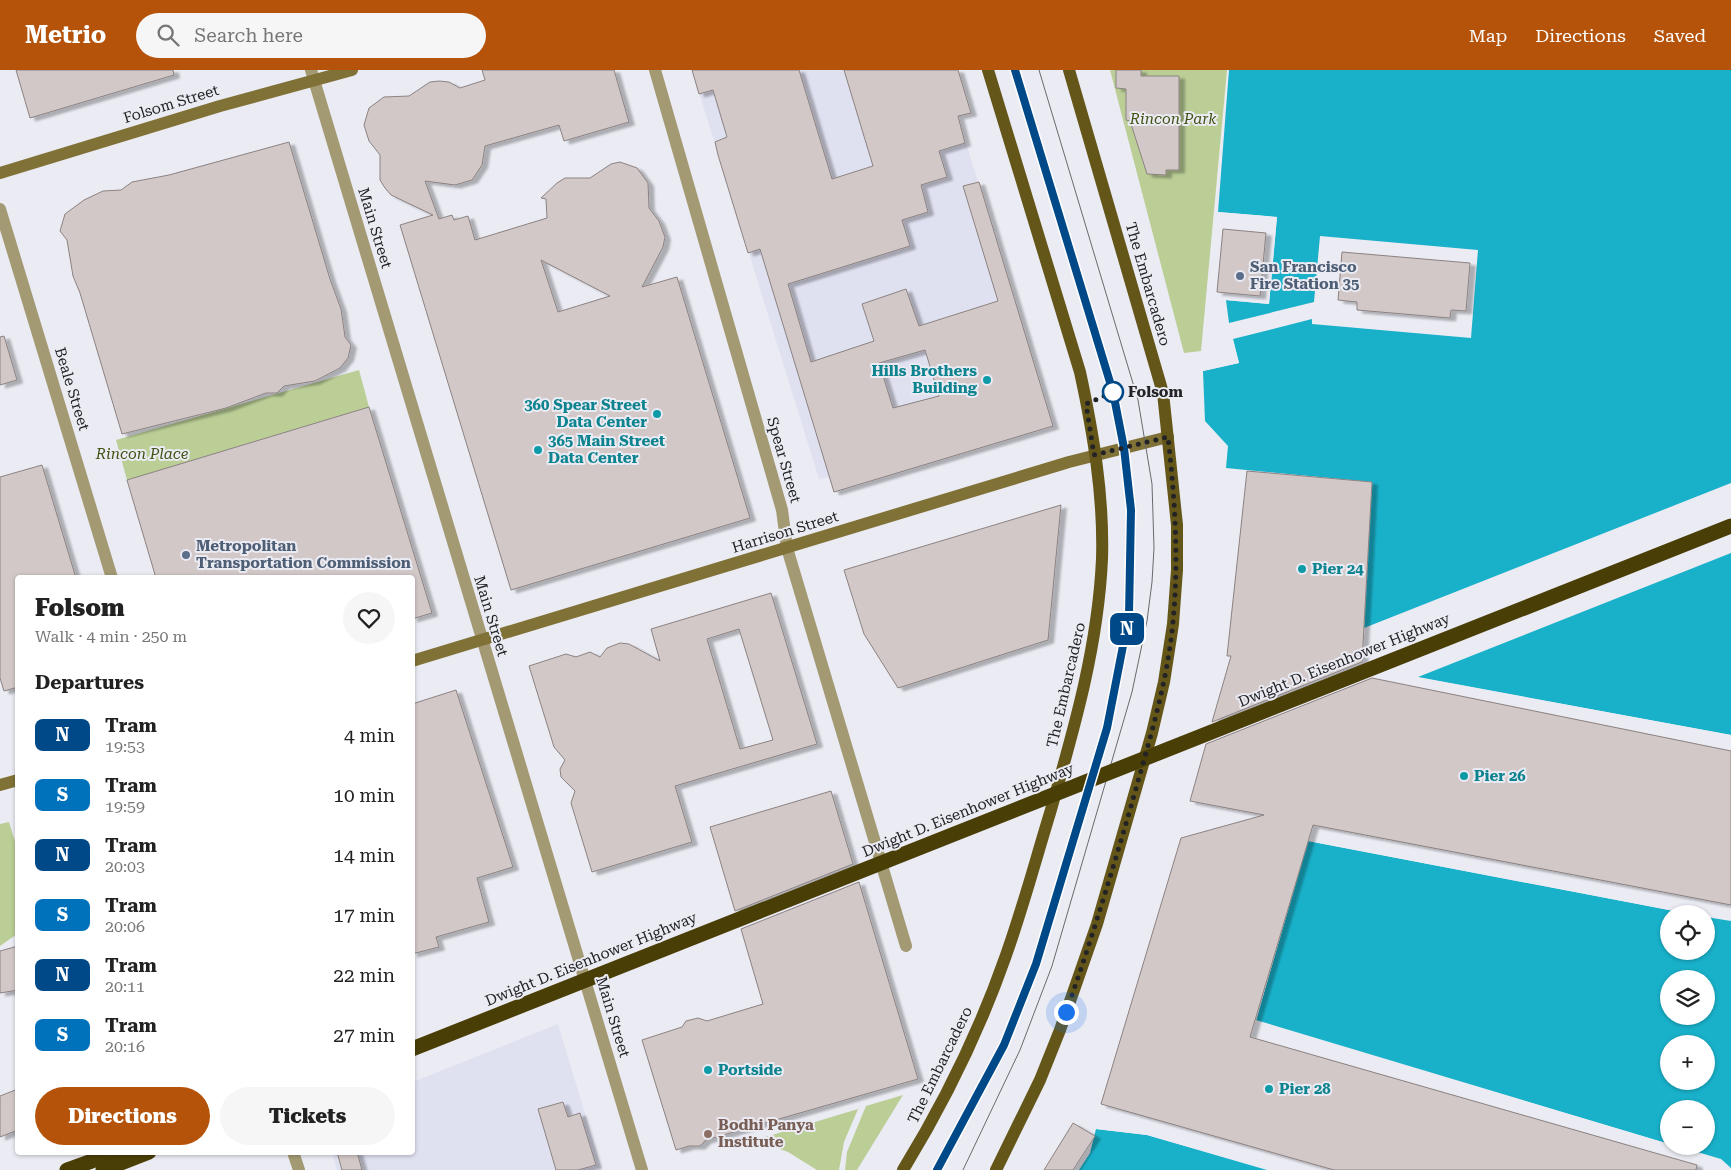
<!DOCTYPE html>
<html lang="en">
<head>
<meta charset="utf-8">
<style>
  body { margin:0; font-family:"Roboto Serif",serif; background:#f6f6f6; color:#222; height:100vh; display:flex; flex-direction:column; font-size:19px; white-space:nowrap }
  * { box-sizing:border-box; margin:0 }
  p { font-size:16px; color:#767676 }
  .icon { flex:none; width:28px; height:28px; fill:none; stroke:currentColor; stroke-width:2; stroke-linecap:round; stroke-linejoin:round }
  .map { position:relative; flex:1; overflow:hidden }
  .details { position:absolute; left:15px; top:505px; width:400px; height:580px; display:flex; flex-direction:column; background:#fff; border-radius:5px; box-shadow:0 1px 4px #0004 }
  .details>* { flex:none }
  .badge { padding:0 10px; border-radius:8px; font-size:18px; line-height:32px }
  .buttons { position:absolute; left:1660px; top:835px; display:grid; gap:10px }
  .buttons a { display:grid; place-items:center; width:55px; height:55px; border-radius:50%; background:#fff; box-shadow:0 1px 4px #0004; font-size:25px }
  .you { position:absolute; width:25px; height:25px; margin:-12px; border:4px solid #fff; border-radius:50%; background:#1a73e8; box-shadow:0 0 0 8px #1a73e833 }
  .map>.badge { position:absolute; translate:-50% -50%; box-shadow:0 0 0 2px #fff }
  h2 { padding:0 20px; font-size:19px; line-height:45px }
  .round { display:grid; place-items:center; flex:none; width:52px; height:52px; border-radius:26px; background:#f6f6f6 }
  .overview { display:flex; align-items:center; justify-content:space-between; height:85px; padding:0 20px }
  h1 { font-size:24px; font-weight:800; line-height:38px }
  .button { display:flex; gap:10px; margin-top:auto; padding:10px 20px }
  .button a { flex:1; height:58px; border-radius:30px; background:#b45309; color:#fff; font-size:20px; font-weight:800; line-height:58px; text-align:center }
  .button a+a { background:#f6f6f6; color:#222 }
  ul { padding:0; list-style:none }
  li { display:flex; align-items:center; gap:15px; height:60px; padding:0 20px }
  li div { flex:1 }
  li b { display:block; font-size:19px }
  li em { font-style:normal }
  li .badge { min-width:55px; font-weight:700; text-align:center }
  header { display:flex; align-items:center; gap:30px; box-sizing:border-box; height:70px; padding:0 25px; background:#b45309; color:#fff }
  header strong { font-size:24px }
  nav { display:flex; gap:28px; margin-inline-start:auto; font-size:18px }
  .search { width:350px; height:45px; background:#f6f6f6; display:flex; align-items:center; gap:12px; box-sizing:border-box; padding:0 18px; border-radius:28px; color:#767676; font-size:19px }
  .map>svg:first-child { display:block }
  .built { fill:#dfe0f0 }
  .green { fill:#bbce96 }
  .water { fill:#19b1ca; fill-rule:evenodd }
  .pier { fill:#ebebf4 }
  .building { fill:#d2c8c7; stroke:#8b8281; fill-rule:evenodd; filter:url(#shadow) }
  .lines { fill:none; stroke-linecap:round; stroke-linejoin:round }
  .minor { stroke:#a39a74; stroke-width:12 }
  .tertiary { stroke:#a39a74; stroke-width:12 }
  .secondary { stroke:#807237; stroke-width:12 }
  .primary { stroke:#645618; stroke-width:12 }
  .motorway { stroke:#4a3e07; stroke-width:15 }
  .tram { stroke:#68686d; stroke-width:1 }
  .motorway-bridge { stroke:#4a3e07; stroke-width:15 }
  .line-casing { stroke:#fff; stroke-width:11 }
  .line { stroke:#004988; stroke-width:8 }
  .walk { stroke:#232326; stroke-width:5; stroke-dasharray:0 9 }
  .service-dot { fill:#5c6f8a; stroke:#ebebf4; stroke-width:2 }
  .culture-dot { fill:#0f9aa8; stroke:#ebebf4; stroke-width:2 }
  .stop-dot { fill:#fff; stroke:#004988; stroke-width:2.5 }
  .education-dot { fill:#8d6e63; stroke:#ebebf4; stroke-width:2 }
  .labels { text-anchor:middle; stroke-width:4; stroke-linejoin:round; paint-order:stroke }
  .street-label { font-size:15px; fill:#232326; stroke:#ebebf4 }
  .park-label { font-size:15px; font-style:italic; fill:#415213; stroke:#ebebf4 }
  .service-label { font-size:15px; font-weight:bold; fill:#4e5e75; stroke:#ebebf4; text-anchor:start }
  .culture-label { font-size:15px; font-weight:bold; fill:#0d838f; stroke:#ebebf4; text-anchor:start }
  .stop-label { font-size:15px; font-weight:bold; fill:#232326; stroke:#ebebf4; text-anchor:start }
  .education-label { font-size:15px; font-weight:bold; fill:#785e54; stroke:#ebebf4; text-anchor:start }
</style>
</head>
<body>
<header>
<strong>Metrio</strong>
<div class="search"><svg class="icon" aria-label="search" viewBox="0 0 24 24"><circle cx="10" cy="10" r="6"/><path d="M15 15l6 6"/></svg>Search here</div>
<nav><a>Map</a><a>Directions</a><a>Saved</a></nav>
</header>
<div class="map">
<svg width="1731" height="1100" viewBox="0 0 1731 1100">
  <defs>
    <filter id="shadow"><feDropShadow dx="5.5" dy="3" stdDeviation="1" flood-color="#0004"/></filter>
  </defs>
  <rect width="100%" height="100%" fill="#ebebf4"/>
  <!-- built -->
  <g class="built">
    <polygon points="692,0 958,0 971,43 958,47 1053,356 834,422 829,407 819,409"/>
    <polygon points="558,954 602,1100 337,1100 332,1083 412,1082 413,1012"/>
  </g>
  <!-- green -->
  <g class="green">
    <polygon points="1110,0 1227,0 1201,281 1184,283"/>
    <polygon points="359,300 369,337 127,410 116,370"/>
    <polygon points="9,752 16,775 17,775 17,864 0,876 0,754"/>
    <polygon points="903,1025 857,1100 845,1100 847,1082 866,1036"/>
    <polygon points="858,1039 844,1072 839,1100 817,1100 788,1082 755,1070"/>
  </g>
  <!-- water -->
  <g class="water">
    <polygon points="1229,0 1731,0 1731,665 1361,597 1372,412 1226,398 1228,376 1205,351 1203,301 1239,293 1225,239 1225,230 1269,234 1277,147 1218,142"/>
    <path d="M1308,771l382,73h-21v37h37v-34l25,4v247l-10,-9 -44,-13h29v-37h-37v35l-413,-123zM1669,909h37v37h-37zM1669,974h37v37h-37z"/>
    <polygon points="1096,1059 1147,1065 1267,1100 1079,1100 1090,1083"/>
  </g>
  <!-- pier -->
  <g class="pier">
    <polygon points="1218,142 1277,147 1269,234 1226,230 1229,253 1314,232 1320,166 1478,180 1471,268 1312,254 1312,249 1233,269 1239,293 1203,301 1203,298 1236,291 1223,240 1224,228 1266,231 1274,149 1217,145"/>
    <polygon points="1247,401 1372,412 1364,558 1731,413 1731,483 1418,607 1731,665 1731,668 1360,599 1360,585"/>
    <polygon points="1308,768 1692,842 1693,844 1690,844 1308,771 1256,950 1669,1074 1669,1076 1254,953"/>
    <polygon points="1096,1056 1147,1062 1268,1098 1269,1100 1147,1065 1096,1059"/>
  </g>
  <!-- building -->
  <g class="building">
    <polygon points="16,0 173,0 174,5 30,48"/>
    <path d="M482,0h132l15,52 -65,19 -5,-16 -74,21 -3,19 -10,15 -17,5 -30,-4 14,38 13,-4 2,5 14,-4 7,24 72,-22 -1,-19 -5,-1 16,-15 8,-5h25l21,-14 9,-2 17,6 11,15 1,25 10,13 6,16 -2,10 -21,40 35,-10 73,241 -239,72 -111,-365 33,-10 -42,-20 -6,-7 -5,-8v-25l-11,-14 -5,-16 5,-17 15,-11 25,-1 21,-14 9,-1 10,1 11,6 25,-8zM541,190l69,36 -52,16z"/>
    <path d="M692,0h107l33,109 41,-13 -29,-96h114l13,43 -13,3 7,27 -26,8 8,26 -26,8 7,27 -26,8 8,26 -122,38 23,78 63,-21 -12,-37 44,-15 13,37 79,-25 -35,-115 16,-4 74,244 -219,66 -74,-243 -12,4 -30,-98 -3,-13 12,-5 -14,-47 -14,4zM925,280l14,46 -46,12 -14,-45z"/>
    <polygon points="1116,0 1141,0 1141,6 1179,6 1179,100 1166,100 1166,105 1147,104 1130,51 1126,50 1126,19 1116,18"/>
    <polygon points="289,72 330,209 341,239 345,267 351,275 348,288 340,298 315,311 284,316 277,323 266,323 226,338 122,364 80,223 73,206 67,170 60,161 65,144 84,130 103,121 121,120 132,112 169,105"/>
    <polygon points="1223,159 1266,163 1260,226 1217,222"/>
    <polygon points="1342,182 1470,193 1466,241 1451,240 1450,248 1357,240 1357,232 1338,230"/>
    <polygon points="4,266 17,310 0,315 0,267"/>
    <polygon points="369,337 432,543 412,549 412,508 156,508 127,410"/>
    <polygon points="42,395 76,508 18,508 18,617 4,621 0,608 0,407"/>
    <polygon points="1247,401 1372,412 1362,592 1212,652 1231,586 1227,586"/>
    <polygon points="1061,435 1048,570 898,618 864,564 844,500"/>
    <path d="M771,523l46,151 -142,42 17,56 -100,30 -21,-69 4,-12 -14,-14 -1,-8 5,-9 -11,-13 -25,-81 37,-12 10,3 14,-5 10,5 7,-9 13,-5 9,1 31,17 -9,-32zM739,559l34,111 -33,9 -33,-110z"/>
    <polygon points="1372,608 1731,681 1731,835 1313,755 1250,967 1697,1095 1696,1100 1334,1100 1101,1034 1181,768 1264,745 1190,731 1206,674"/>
    <polygon points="456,620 513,797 477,808 489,852 436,867 439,877 412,884 412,634"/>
    <polygon points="831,721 853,794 735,841 710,757"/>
    <polygon points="859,812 918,1009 706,1070 700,1076 689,1076 676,1080 642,970 682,957 686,951 698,948 707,951 763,934 741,859"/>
    <polygon points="18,876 18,920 0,923 0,881"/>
    <polygon points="18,1019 18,1060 0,1067 0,1026"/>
    <polygon points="563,1032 568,1047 580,1043 596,1095 578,1100 556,1100 538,1039"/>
    <polygon points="1073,1053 1095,1066 1073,1100 1044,1100"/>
    <polygon points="337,1082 357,1082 362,1100 342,1100"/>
  </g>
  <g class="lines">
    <!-- minor -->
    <g class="minor">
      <polyline points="0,139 112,508"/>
      <polyline points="787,478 906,876"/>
      <polyline points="293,1082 299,1100"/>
    </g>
    <!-- tertiary -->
    <g class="tertiary">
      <polyline points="311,0 642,1100"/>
      <polyline points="655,0 782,440 787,478"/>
    </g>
    <!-- secondary -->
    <g class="secondary">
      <polyline points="0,103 220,36 352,0"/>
      <polyline points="412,591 1069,392 1168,367"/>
      <polyline points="0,715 18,710"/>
    </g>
    <!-- primary -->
    <g class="primary">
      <path d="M903,1100c41,-67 76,-138 102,-212 17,-47 30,-96 45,-145 24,-84 48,-166 52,-254 2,-63 -9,-127 -22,-187l-92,-302"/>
      <polyline points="996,1100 1040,1010 1060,960 1097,854 1152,663 1164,612 1173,554 1177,500 1177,455 1163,323 1069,0"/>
    </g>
    <!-- motorway -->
    <g class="motorway">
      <polyline points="67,1100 117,1082"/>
      <polyline points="103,1100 149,1082"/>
    </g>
    <!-- tram -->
    <g class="tram">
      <polyline points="937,1100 1004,975 1036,894 1107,658 1129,545 1131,441 1124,378 1113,322 1015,0"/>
      <polyline points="963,1100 1020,980 1052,896 1132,622 1147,551 1152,512 1154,478 1152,414 1138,330 1039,0"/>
    </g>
    <!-- motorway-bridge -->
    <polyline class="motorway-bridge" points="412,979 1731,456"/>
  </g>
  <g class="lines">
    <!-- line casing -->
    <g class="line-casing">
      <polyline id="line" points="937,1100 1004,975 1036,894 1107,658 1129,545 1131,440 1124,378 1113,322 1015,0"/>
    </g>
    <!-- line -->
    <use href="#line" class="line"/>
    <!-- walk -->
    <path class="walk" d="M1066,942c24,-67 44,-134 64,-202 17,-62 37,-124 43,-188 6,-62 2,-123 -5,-185l-74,18 -8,-51 27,-12"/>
  </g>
  <!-- markers -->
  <g class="service-dot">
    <circle cx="1240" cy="206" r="5"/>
    <circle cx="186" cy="485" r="5"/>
  </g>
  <g class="culture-dot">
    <circle cx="987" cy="310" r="5"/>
    <circle cx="657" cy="344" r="5"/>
    <circle cx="538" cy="380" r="5"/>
    <circle cx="1302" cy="499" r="5"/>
    <circle cx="1464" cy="706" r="5"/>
    <circle cx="708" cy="1000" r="5"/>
    <circle cx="1269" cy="1019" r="5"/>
  </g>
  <circle class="stop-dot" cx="1113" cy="322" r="10"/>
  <circle class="education-dot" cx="708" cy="1064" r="5"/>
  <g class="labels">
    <!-- street labels -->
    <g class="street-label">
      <text transform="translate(171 34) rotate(-17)" y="5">Folsom Street</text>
      <text transform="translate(375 158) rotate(73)" y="5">Main Street</text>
      <text transform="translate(1148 214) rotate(74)" y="5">The Embarcadero</text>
      <text transform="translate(72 319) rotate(73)" y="5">Beale Street</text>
      <text transform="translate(784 390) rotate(74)" y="5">Spear Street</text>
      <text transform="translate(785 462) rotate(-17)" y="5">Harrison Street</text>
      <text transform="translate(491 546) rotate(73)" y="5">Main Street</text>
      <text transform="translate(1344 590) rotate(-22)" y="5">Dwight D. Eisenhower Highway</text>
      <text transform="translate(1066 615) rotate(-77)" y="5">The Embarcadero</text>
      <text transform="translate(968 740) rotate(-22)" y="5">Dwight D. Eisenhower Highway</text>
      <text transform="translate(591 889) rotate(-22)" y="5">Dwight D. Eisenhower Highway</text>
      <text transform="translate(613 947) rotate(73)" y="5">Main Street</text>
      <text transform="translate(940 995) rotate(-64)" y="5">The Embarcadero</text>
    </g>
    <!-- park labels -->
    <g class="park-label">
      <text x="1173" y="54">Rincon Park</text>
      <text x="142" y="389">Rincon Place</text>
    </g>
    <!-- service labels -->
    <g class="service-label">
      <text x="1250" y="202">San Francisco<tspan x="1250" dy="17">Fire Station 35</tspan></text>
      <text x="196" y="481">Metropolitan<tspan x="196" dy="17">Transportation Commission</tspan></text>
    </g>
    <!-- culture labels -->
    <g class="culture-label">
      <text x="977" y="306" text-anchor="end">Hills Brothers<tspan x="977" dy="17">Building</tspan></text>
      <text x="647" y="340" text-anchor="end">360 Spear Street<tspan x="647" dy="17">Data Center</tspan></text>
      <text x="548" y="376">365 Main Street<tspan x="548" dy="17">Data Center</tspan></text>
      <text x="1312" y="504">Pier 24</text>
      <text x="1474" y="711">Pier 26</text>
      <text x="718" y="1005">Portside</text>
      <text x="1279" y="1024">Pier 28</text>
    </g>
    <!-- stop labels -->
    <g class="stop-label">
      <text x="1128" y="327">Folsom</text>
    </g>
    <!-- education labels -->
    <g class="education-label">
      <text x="718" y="1060">Bodhi Panya<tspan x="718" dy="17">Institute</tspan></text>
    </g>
  </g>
</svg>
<div class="buttons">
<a><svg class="icon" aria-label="locate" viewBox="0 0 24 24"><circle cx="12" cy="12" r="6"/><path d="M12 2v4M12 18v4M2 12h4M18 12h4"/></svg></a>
<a><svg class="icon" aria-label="layers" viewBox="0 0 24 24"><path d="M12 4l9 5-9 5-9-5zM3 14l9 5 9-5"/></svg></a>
<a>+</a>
<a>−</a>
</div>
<div class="you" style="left:1066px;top:942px"></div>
<b class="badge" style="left:1127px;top:559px;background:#004988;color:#fff">N</b>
<section class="details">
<div class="overview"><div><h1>Folsom</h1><p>Walk · 4 min · 250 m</p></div><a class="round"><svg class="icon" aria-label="heart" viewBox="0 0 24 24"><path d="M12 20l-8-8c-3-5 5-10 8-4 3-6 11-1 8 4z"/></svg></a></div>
<h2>Departures</h2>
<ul>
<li><span class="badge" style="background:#004988;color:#fff">N</span><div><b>Tram</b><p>19:53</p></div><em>4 min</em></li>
<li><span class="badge" style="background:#0072bc;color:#fff">S</span><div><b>Tram</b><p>19:59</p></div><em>10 min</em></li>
<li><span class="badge" style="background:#004988;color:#fff">N</span><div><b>Tram</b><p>20:03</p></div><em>14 min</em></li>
<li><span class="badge" style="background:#0072bc;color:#fff">S</span><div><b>Tram</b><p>20:06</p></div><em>17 min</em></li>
<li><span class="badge" style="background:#004988;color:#fff">N</span><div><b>Tram</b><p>20:11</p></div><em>22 min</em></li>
<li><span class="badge" style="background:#0072bc;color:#fff">S</span><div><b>Tram</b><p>20:16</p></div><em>27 min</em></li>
</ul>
<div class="button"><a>Directions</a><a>Tickets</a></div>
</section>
</div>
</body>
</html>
